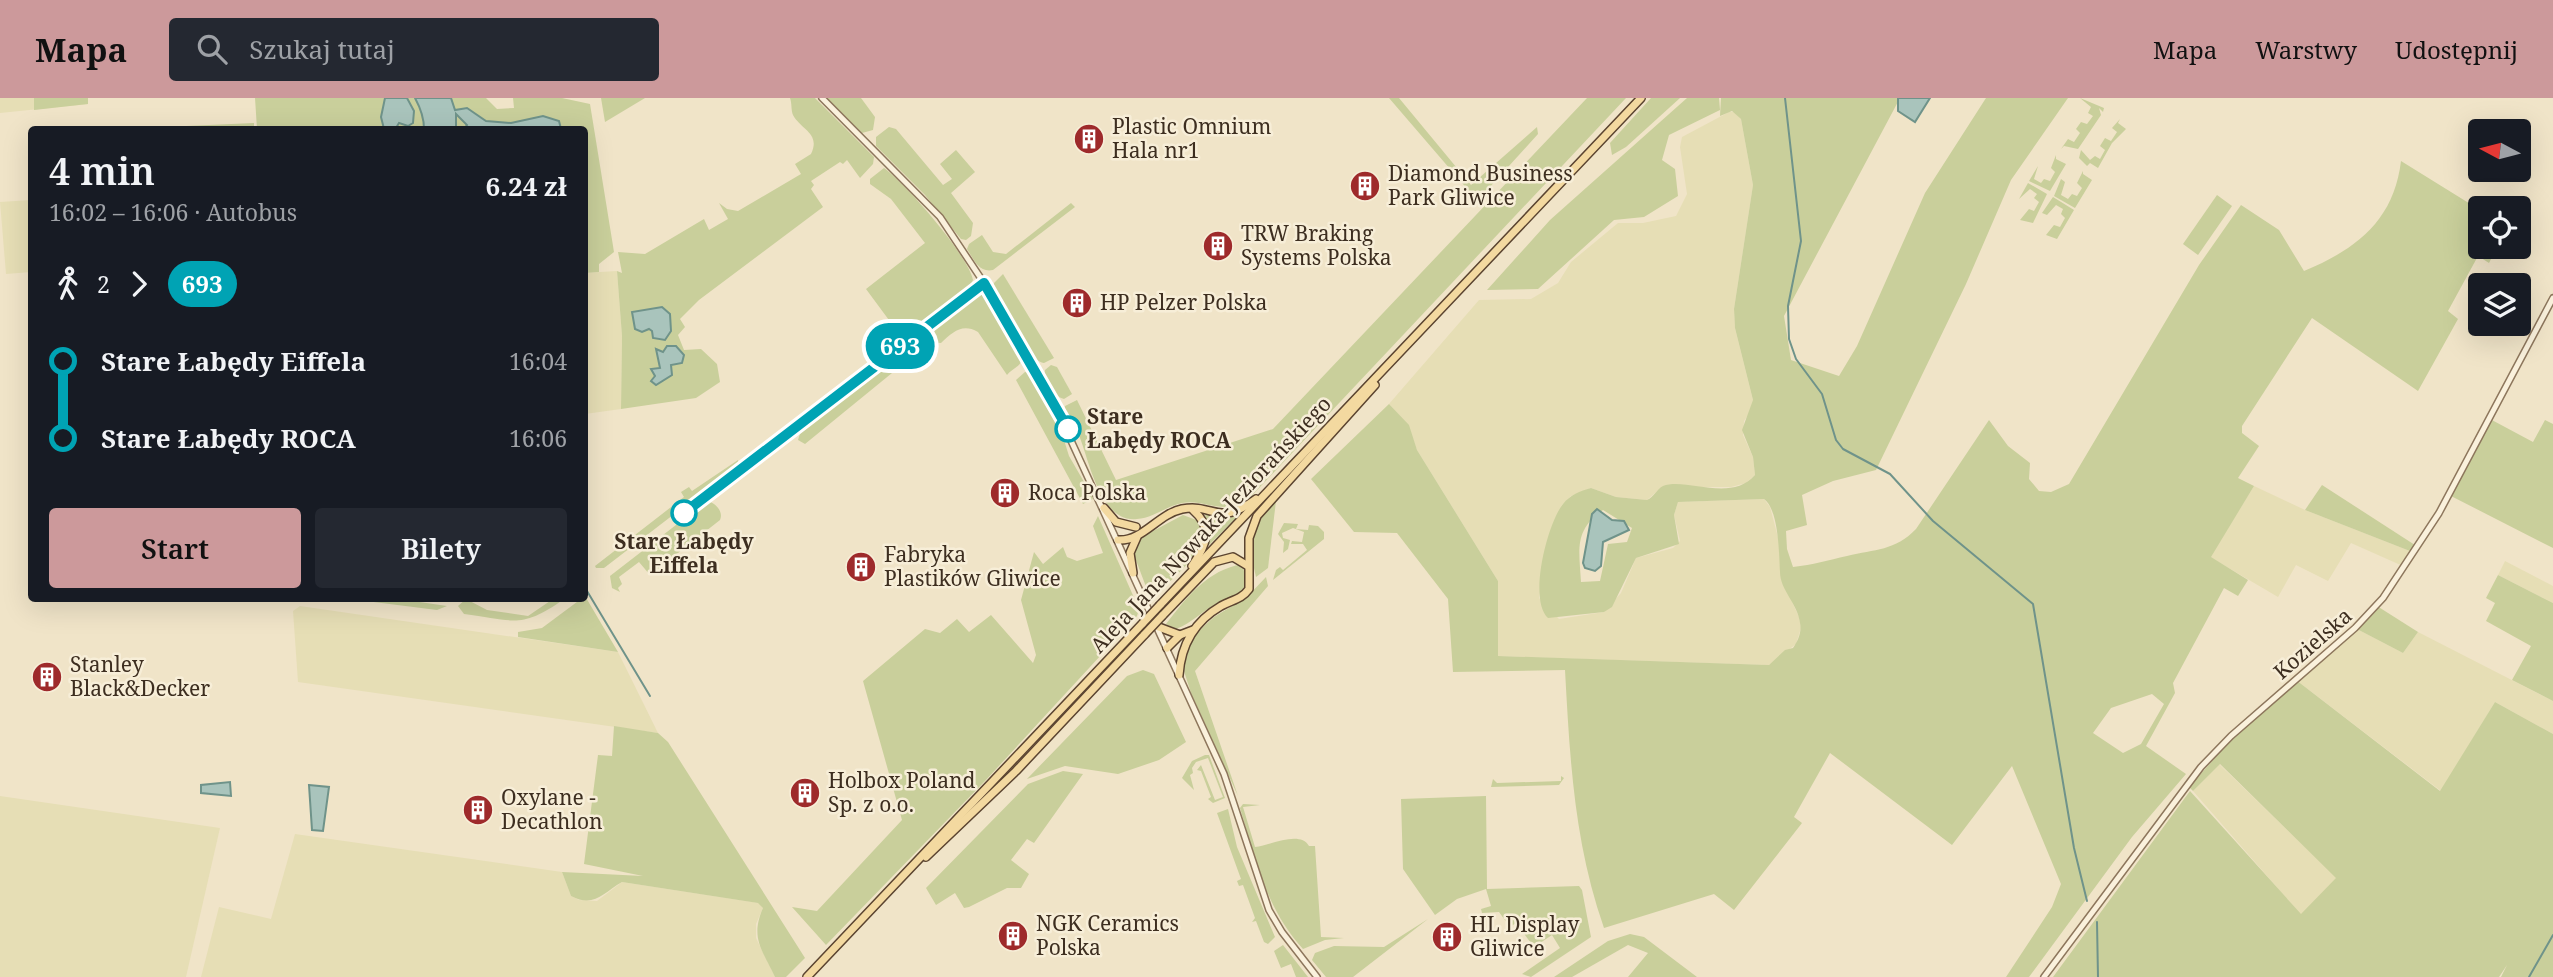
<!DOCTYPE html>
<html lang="pl">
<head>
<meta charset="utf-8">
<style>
  body { margin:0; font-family:"Noto Serif",serif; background:#242831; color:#f1f3f6; height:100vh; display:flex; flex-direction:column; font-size:26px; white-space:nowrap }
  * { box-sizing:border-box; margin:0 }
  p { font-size:23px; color:#9ea1a6 }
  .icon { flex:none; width:38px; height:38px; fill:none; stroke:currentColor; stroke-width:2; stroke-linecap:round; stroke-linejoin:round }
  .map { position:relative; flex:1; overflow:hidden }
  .details { position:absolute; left:28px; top:28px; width:560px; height:476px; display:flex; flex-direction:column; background:#171b24; border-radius:7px; box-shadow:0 7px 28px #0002 }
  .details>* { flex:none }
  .badge { padding:0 14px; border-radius:23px; font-size:24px; line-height:46px }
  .needle { width:46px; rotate:277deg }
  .controls { position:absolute; left:2468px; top:21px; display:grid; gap:14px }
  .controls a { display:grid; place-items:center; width:63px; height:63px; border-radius:7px; background:#171b24; box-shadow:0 7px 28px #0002; font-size:35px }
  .map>.badge { position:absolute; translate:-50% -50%; box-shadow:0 0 0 4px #fff }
  .legs { display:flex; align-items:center; gap:10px; height:77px; padding:0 21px; font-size:23px }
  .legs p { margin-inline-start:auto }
  .head { display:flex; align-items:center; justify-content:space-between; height:119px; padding:0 21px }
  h1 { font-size:38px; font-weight:600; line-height:52px }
  .cta { display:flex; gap:14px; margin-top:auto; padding:14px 21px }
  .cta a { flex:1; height:80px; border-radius:7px; background:#cc999b; color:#111; font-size:28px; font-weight:600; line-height:80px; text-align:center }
  .cta a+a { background:#242831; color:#f1f3f6 }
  ul { padding:0 21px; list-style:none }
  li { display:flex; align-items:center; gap:24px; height:77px; font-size:26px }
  li i { display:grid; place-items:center; width:10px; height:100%; margin:0 9px; background:currentColor }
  li i::after { content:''; width:18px; height:18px; margin:-9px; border:5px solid; border-radius:50%; background:#171b24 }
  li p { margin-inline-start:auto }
  li:first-child i { background:linear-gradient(#0000 50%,currentColor 0) }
  li:last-child i { background:linear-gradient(currentColor 50%,#0000 0) }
  header { display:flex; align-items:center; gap:42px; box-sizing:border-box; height:98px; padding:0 35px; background:#cc999b; color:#111 }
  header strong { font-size:33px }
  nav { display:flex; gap:38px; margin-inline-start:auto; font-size:24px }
  .search { width:490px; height:63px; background:#242831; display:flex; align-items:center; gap:18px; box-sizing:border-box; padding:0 24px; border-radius:7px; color:#9ea1a6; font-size:26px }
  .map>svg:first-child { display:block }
  .farmland { fill:#e6deb5 }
  .green { fill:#c9cf9b; fill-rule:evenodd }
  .water { fill:#a9c4bc; stroke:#6f938a; stroke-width:2 }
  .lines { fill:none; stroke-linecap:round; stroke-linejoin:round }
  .stream { stroke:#6f938a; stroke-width:2 }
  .minor-casing { stroke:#8d765c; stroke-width:8 }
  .major-casing { stroke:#5b4430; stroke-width:10 }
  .minor { stroke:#faf1dc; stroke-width:5 }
  .major { stroke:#f3d9a0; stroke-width:7 }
  .major-bridge-casing { stroke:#5b4430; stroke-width:10; stroke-linecap:butt }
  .major-bridge { stroke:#f3d9a0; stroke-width:7 }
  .line-1-casing { stroke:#fff; stroke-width:16 }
  .line-1 { stroke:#00a3b4; stroke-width:10 }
  .stop-1-dot { fill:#fff; stroke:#00a3b4; stroke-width:3.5 }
  .labels { text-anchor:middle; stroke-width:5; stroke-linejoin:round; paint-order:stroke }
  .poi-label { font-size:21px; fill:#3d2e20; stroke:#f7eed8; text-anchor:start }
  .stop-label { font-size:21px; font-weight:bold; fill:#3d2e20; stroke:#f7eed8; text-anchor:start }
  .street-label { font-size:21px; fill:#3d2e20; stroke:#f7eed8 }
</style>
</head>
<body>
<header>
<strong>Mapa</strong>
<div class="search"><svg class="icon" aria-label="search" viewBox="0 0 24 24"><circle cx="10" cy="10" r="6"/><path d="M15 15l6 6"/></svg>Szukaj tutaj</div>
<nav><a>Mapa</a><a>Warstwy</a><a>Udostępnij</a></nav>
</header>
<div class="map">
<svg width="2553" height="879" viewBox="0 0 2553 879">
  <rect width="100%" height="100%" fill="#f0e4c8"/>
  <!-- farmland -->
  <g class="farmland">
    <polygon points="0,0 88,0 88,6 0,15"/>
    <polygon points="1729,14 1735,14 1741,21 1753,87 1734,211 1735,230 1753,302 1753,310 1744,323 1743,337 1753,359 1755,377 1746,385 1731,389 1662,389 1647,402 1616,399 1591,390 1571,398 1562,407 1548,440 1539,500 1559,521 1604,514 1621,495 1636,460 1673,450 1680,443 1674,417 1678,404 1764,401 1770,409 1780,447 1782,482 1799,519 1801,530 1796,546 1769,567 1497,558 1498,483 1417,352 1408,327 1389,306 1479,202 1531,201 1558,185 1571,164 1618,125 1643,125 1676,118 1687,96 1680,49 1682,39"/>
    <polygon points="31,102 31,174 6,176 0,104"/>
    <polygon points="617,173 622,238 621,311 585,316 584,175"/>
    <polygon points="2254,388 2305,412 2415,455 2405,469 2351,445 2328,483 2296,467 2278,499 2210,459"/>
    <polygon points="2505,463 2553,488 2553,505 2498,477"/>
    <polygon points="300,508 618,554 658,635 298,584 293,513"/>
    <polygon points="2355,530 2403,555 2418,534 2553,603 2553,636 2495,604 2441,693 2296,582"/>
    <polygon points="2219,666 2337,780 2301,817 2193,693"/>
    <polygon points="0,698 220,730 186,879 0,879"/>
    <polygon points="295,736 562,774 571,798 579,802 597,803 622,784 759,805 763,810 756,826 756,840 775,879 201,879 219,809 271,821"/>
  </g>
  <!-- green -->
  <g class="green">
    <polygon points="34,0 88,0 88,6 34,12"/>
    <polygon points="255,0 486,0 497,11 514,10 513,0 562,0 590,6 614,154 599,166 599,174 585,175 584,32 257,31"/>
    <polygon points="601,0 645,0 605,24"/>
    <path d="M790,0h25l59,59 -1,7 -13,14 -13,-18 -4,4 -3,-2 -29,19 3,4 -3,4 12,18 -124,93 -19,19 5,8 -7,8 6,15 17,-1 16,15 3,18 -24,16 -75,11 1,-73 -5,-65 5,2 -4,-21 27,2 59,-35 5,11 19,-11 -9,-16 8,6 11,2 63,-37 -6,-10 16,-10c10,-21 -10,-24 -18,-39 -2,-4 -1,-12 -3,-17z"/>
    <polygon points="826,0 861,0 875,19 873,32 862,35"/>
    <polygon points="1389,0 1399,0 1471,87 1537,29 1538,36 1488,91 1475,100"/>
    <path d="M1587,0h39l-381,405c-26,11 -41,-4 -63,0 -15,3 -29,15 -45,16 -36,4 -47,-55 -57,-81 -3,-10 -11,-18 -16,-27l1,-5 12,-6 39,80 157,-51z"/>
    <polygon points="1651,0 1680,0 1626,49 1612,57 1610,45"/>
    <polygon points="1687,0 1719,0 1720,12 1669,37 1662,62 1675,71 1678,98 1644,119 1614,122 1538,191 1487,192 1550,122"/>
    <path d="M1721,0h179l-116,218 7,44 48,16 18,-30 68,-153 61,-95h82l-57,82 -45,104 -90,186 -43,11 -31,14 5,30 -21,6 1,18 6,18c20,-2 35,-7 54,-11 28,-7 48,-5 69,-27l73,-109 19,26 22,17 -1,16 10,12 12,1 18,-8 130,-219 42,-60 38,25 25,41c53,-22 90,-51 97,-110l79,49v37h17l-8,16 -11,-7 -30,55 10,8 -40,72 -106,-73 -70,108v7l17,13 -21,32 16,8 -43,71 37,23 -10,16 -14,-8 -51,95 2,10 -29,53 40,28 -54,63 -103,140h-23l46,-70 9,-23 -49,-118 -60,79 -122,-92 -36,64 8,6 -68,87 -20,-16 -110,34c-30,-86 -34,-168 -39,-258l-112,2 -5,-73 -51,-66 -43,-1 -43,-53 78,-75 20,21 8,25 81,131v75l271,9 16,-15 8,-2c5,-7 9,-16 7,-25 -2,-19 -20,-33 -20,-51 -1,-18 -1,-62 -16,-73l-86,3 -4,13 5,29 -43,14 -24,49 -8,5 -56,6c-20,-18 -1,-94 15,-114 7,-9 17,-13 28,-16l25,9 31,3c7,-3 10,-11 16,-14 23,-9 68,17 92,-11l-2,-18 -11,-27 11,-30 -18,-72 -1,-19 19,-124 -12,-66 -9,-8 -12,5zM1603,412l29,18 -5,14 -19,2 -8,37 -19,1c-2,-33 -7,-52 22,-72zM2152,596l12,10 -23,40 -18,9 -30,-20 18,-25z"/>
    <polygon points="2080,0 2104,10 2103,14 2099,10 2101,17 2078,51 2064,48 2061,51 2068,41 2074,44 2080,35 2076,31 2081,24 2087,26 2093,18 2088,15 2091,9"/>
    <polygon points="2120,21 2118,25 2126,31 2112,45 2098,70 2090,65 2087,68 2079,60 2081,52 2090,62 2095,58 2100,61 2105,52 2100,48 2105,40 2111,43 2117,34 2112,30"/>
    <polygon points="254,25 254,31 186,31 186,28"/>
    <polygon points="889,29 896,31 943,87 952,81 940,66 956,52 975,74 951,95 973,125 971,138 966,142 961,141 925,97 876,48 876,39"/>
    <polygon points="2056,57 2056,61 2066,66 2050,93 2029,83 2038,68 2034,81 2041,85 2044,81 2050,83 2055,74 2051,70"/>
    <path d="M884,70c21,15 84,87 89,112l-4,7 -85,66 -3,-3 19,-15 -34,-46 59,-46 -34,-44 -21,-15v-5z"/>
    <polygon points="2083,73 2083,76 2092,82 2075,110 2054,98 2061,81 2065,84 2061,97 2068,101 2072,96 2077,98 2082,90 2077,85"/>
    <polygon points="2028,85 2047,96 2033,125 2020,122 2029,111 2034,113 2039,104 2034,100 2037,96 2030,91 2019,101"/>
    <polygon points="2217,97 2232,108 2198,157 2183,146"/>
    <polygon points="2053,99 2074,112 2057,141 2046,137 2054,127 2060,129 2065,120 2061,116 2063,111 2056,107 2047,117 2042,115"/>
    <path d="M1071,105l4,4 -82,63c-14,3 -19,-10 -26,-21l2,-5 13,-9 11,17 13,2z"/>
    <path d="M1003,176l51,84 -10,5c-16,-1 -51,-66 -50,-80z"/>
    <path d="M981,195l41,64c0,10 -11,12 -15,18l-29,-43c-16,-9 -25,0 -37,11l-11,-1 -125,102 -7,-4 4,-13 166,-128z"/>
    <path d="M1051,267l6,2 15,27 -8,5c-11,-3 -21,-16 -19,-29z"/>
    <polygon points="1025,274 1031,275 1059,326 1069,358 1091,396 1093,401 1083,406 1016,282"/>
    <polygon points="2490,321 2533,344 2545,322 2553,326 2553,450 2449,397"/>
    <polygon points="738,362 738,367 604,470 596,470 595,468 684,399 681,394 689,389 692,393"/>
    <polygon points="2322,387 2418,449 2415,455 2305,412"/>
    <path d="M707,403c8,1 17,11 13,19l-70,55 -11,-13 -20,15 3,7 -4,4 2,4 -8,-4 -2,-12z"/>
    <path d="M1276,403l-8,67 -12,9c-8,-31 -5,-55 20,-76z"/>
    <polygon points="1237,416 1238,418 1209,447 1210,432 1205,417"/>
    <path d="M1183,417l16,6c13,29 -26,56 -44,75l-7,-4 -14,-37 6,-17z"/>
    <polygon points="1098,418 1139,511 1137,518 985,683 826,847 792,809 817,813 902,722 863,583 925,531 940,535 957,521 969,534 991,517 1033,565 1036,557 1021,502 1034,454 1043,466 1063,449 1067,459 1077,463 1103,455 1093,428"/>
    <polygon points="1284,425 1298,426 1296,431 1308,432 1309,427 1318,428 1324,434 1324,441 1273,482 1276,472 1280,469 1283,472 1307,452 1303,446 1291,446 1292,443 1302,444 1304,434 1293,430 1282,435 1283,440 1290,442 1288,451 1283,455 1284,444 1278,436"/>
    <path d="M1243,466l3,23c-8,10 -18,11 -28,16 -15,7 -26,20 -42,26l-10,-5c21,-27 41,-54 77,-60z"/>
    <polygon points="2498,477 2553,505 2553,603 2512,582 2531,548 2486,523 2495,505 2486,500"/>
    <polygon points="1266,479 1268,488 1195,573 1238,698 1191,595 1183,570 1191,540 1214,519 1247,499"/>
    <polygon points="585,498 618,554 518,539 518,534 542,530"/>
    <polygon points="350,501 399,501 447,508 437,512"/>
    <path d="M466,501l21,11 41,6 25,-17h11c-43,31 -51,21 -100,15l-6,-8z"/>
    <polygon points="2377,508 2418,534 2403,555 2355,530"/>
    <polygon points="1143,572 1154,576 1186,644 1159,662 1118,676 1065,668 1027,681 1127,578"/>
    <polygon points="2296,582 2440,693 2495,604 2553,636 2553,879 2501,879 2507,867 2499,879 2053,879 2190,693 2301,816 2336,780 2220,666 2193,693 2189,689 2214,661 2212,658"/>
    <path d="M614,628l44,7 10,9 137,216 -19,19h-11c-13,-28 -25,-39 -12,-69l-5,-5 -136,-21c-19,11 -28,26 -51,14l-9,-24 81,4 -59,-12 14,-109 14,1z"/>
    <polygon points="1205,657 1209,657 1225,700 1213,705 1208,701 1211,699 1201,673 1197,672 1201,667 1215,702 1223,699 1208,660 1196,664 1192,670 1193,675 1190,677 1194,692 1182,680 1192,663"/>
    <polygon points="1063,673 1083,676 1034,745 1027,741 1011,762 1029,776 1021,790 1007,790 969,809 964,810 955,795 936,807 926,790 1028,686"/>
    <polygon points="1561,678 1564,680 1559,687 1491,689 1493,681 1497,685 1561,683"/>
    <polygon points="1486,698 1487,791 1579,788 1582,792 1591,839 1531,879 1522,876 1560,850 1552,837 1534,849 1516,825 1510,829 1499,814 1482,815 1481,811 1491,808 1486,791 1457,801 1435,817 1403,771 1401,701"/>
    <path d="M1243,706l17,1 -17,2 12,40c16,-2 45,-17 54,-1h6l6,91 23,1 -19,2 -22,9c-37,-40 -48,-91 -63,-141z"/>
    <polygon points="1228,711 1237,749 1275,839 1268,846 1264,844 1256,823 1252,824 1255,820 1243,787 1239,788 1237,783 1241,781 1217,715"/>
    <polygon points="1428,821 1353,879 1326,879 1312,862 1315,855 1334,848 1384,849"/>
    <polygon points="1630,836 1644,839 1697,879 1628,879 1648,855 1628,847 1572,879 1554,879 1608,843"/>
    <polygon points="1283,847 1308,879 1296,879 1291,866 1281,870 1274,853"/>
  </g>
  <!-- water -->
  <g class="water">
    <polygon points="385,0 407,0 414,13 413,25 408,28 399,25 396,30 384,31 381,19"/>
    <path d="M415,0h36l4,12 12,-2 19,13 25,2 32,-7 16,5 2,8h-97l3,-4 -11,-11v15h-32c0,-9 -3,-20 -9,-31z"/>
    <polygon points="1898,0 1930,0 1915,24 1898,13"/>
    <polygon points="662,209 670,216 671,233 665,242 653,240 652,233 649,231 642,234 635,231 632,214"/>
    <polygon points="667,248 676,248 684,257 682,265 671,267 672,277 656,287 651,283 655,278 651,271 660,270 656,251 663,254"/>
    <polygon points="1597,411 1612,422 1624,423 1629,432 1603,444 1601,468 1595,473 1585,470 1583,465 1592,416"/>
    <polygon points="230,684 231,698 201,695 201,687"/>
    <polygon points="309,687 329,689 323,733 312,732"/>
  </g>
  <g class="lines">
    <!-- stream -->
    <g class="stream">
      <polyline points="1785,0 1801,143 1788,208 1789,241 1796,261 1822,296 1836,342 1843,351 1890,376 1933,423 2033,506 2074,750 2087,803"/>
      <polyline points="584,488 650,598"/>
      <polyline points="2097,824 2098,879"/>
      <polyline points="2529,879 2553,837"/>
    </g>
    <!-- minor casing -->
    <g class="minor-casing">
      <g id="minor">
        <polyline points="822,0 940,119 984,185 1051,299 1224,676 1269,812 1282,834 1317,879"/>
        <polyline points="2044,879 2201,669 2231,638 2355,530 2383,500 2439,415 2553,200"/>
      </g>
    </g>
    <!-- major casing -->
    <g class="major-casing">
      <g id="major">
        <polyline points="1104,410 1116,424 1136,429"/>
        <path d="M1118,442c24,2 40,-26 64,-31 33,-6 35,19 74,-10"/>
        <path d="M1192,468c14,-20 22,-38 1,-56"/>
        <polyline points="1133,475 1130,455 1137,439"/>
        <polyline points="1160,507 1641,0"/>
        <polyline points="1162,518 1214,464 1233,459 1248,468"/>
        <polyline points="1156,528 1180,537"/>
        <polyline points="1167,550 1180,537 1193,532"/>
        <path d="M1179,577c2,-30 16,-54 42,-69 11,-6 21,-7 28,-17v-51l8,-22 118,-131"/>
        <polyline points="926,759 1016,673 1145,536"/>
        <polyline points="807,879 1143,525"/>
      </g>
    </g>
    <!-- minor -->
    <use href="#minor" class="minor"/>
    <!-- major -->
    <use href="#major" class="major"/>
    <!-- major-bridge casing -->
    <g class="major-bridge-casing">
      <g id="major-bridge">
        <polyline points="1143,525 1160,507"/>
        <polyline points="1145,536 1162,518"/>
      </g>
    </g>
    <!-- major-bridge -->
    <use href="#major-bridge" class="major-bridge"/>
  </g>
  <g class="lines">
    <!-- line-1 casing -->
    <g class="line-1-casing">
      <polyline id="line-1" points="684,415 984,185 1068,331"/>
    </g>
    <!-- line-1 -->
    <use href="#line-1" class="line-1"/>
  </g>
  <!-- icons -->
  <defs>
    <g id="building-disc" transform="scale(1.575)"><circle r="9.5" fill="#9e2a2b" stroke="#f7eed8"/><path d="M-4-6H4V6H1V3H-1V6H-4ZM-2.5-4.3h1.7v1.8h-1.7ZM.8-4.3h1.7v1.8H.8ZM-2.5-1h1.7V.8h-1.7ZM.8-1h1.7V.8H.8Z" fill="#fff"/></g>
  </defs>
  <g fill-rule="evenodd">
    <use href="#building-disc" x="1089" y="41"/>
    <use href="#building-disc" x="1365" y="88"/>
    <use href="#building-disc" x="1218" y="148"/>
    <use href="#building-disc" x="1077" y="205"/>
    <use href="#building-disc" x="1005" y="395"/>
    <use href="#building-disc" x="861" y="469"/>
    <use href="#building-disc" x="47" y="579"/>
    <use href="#building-disc" x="805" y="695"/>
    <use href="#building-disc" x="478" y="712"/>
    <use href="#building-disc" x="1013" y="838"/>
    <use href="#building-disc" x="1447" y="839"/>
  </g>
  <!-- markers -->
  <g class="stop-1-dot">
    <circle cx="1068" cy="331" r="12"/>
    <circle cx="684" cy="415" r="12"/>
  </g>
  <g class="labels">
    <!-- poi labels -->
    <g class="poi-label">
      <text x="1112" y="36">Plastic Omnium<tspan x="1112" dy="24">Hala nr1</tspan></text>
      <text x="1388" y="83">Diamond Business<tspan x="1388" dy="24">Park Gliwice</tspan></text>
      <text x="1241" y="143">TRW Braking<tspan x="1241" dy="24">Systems Polska</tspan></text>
      <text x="1100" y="212">HP Pelzer Polska</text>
      <text x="1028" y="402">Roca Polska</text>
      <text x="884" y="464">Fabryka<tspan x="884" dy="24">Plastików Gliwice</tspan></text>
      <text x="70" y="574">Stanley<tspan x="70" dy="24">Black&amp;Decker</tspan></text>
      <text x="828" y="690">Holbox Poland<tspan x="828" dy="24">Sp. z o.o.</tspan></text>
      <text x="501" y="707">Oxylane -<tspan x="501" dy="24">Decathlon</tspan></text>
      <text x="1036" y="833">NGK Ceramics<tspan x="1036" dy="24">Polska</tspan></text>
      <text x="1470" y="834">HL Display<tspan x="1470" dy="24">Gliwice</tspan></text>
    </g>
    <!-- stop labels -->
    <g class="stop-label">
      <text x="1087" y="326">Stare<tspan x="1087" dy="24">Łabędy ROCA</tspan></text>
      <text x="684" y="451" text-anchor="middle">Stare Łabędy<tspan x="684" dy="24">Eiffela</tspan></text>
    </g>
    <!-- street labels -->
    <g class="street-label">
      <text transform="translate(1211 427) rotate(-47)" y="7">Aleja Jana Nowaka-Jeziorańskiego</text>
      <text transform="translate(2313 546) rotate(-41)" y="7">Kozielska</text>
    </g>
  </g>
</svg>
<div class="controls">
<a><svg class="needle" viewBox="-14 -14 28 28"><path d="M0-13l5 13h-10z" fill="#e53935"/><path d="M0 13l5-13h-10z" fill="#9ea1a6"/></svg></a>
<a><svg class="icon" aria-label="locate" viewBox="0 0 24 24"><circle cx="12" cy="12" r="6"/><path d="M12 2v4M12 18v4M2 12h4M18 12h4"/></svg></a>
<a><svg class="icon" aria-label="layers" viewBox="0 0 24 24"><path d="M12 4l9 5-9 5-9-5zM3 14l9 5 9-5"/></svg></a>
</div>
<b class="badge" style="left:900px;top:248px;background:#00a3b4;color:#fff">693</b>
<section class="details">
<div class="head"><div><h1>4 min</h1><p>16:02 – 16:06 · Autobus</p></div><b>6.24 zł</b></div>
<div class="legs"><svg class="icon" aria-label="walk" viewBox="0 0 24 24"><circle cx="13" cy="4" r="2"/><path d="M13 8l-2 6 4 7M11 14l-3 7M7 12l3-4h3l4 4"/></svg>2<svg class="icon" aria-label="forward" viewBox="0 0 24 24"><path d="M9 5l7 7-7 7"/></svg><b class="badge" style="background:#00a3b4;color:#fff">693</b></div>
<ul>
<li><i style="color:#00a3b4"></i><b>Stare Łabędy Eiffela</b><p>16:04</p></li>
<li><i style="color:#00a3b4"></i><b>Stare Łabędy ROCA</b><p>16:06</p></li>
</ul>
<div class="cta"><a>Start</a><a>Bilety</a></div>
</section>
</div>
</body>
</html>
